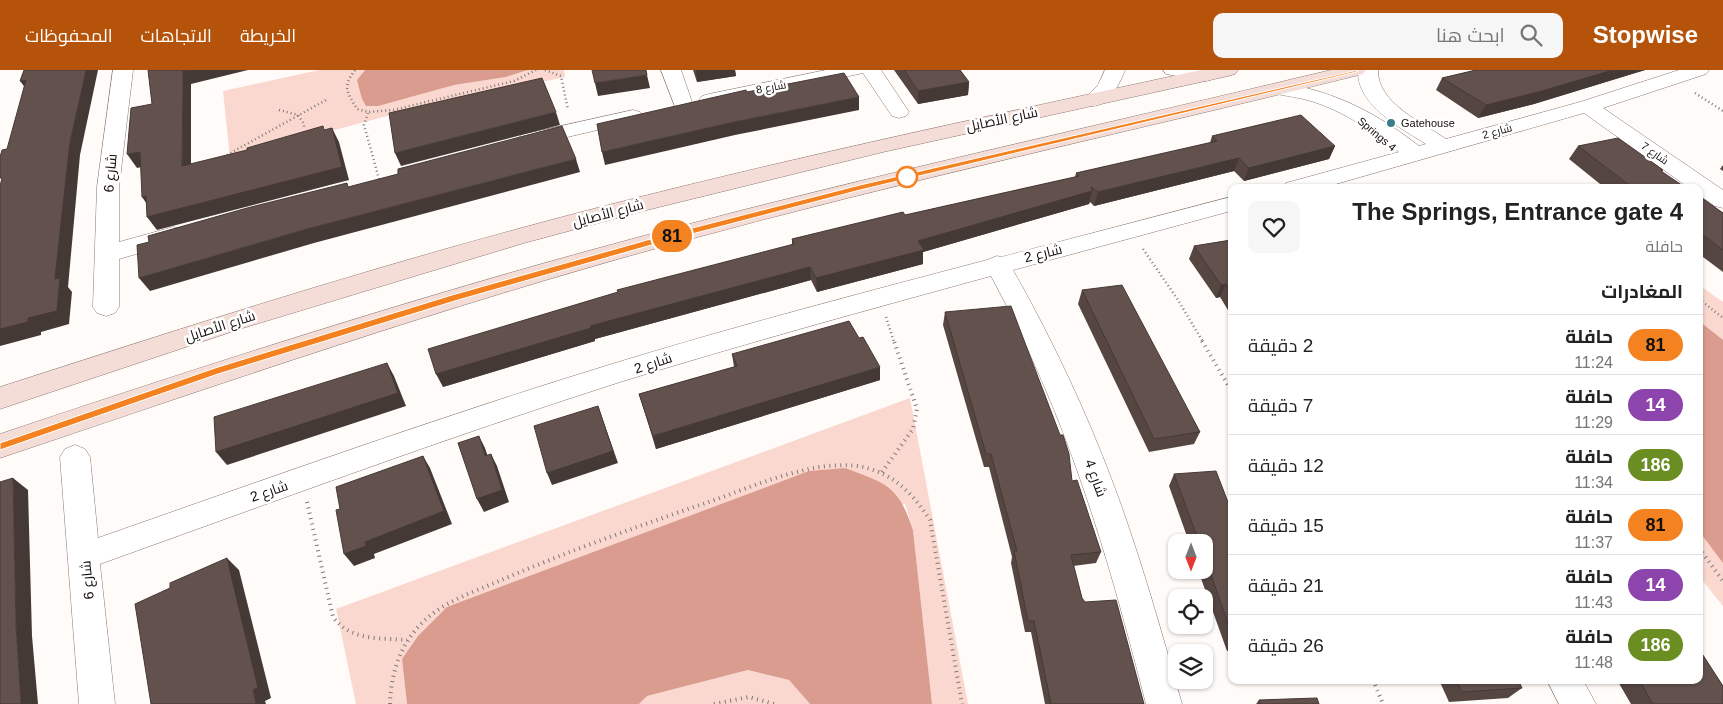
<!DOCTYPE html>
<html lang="ar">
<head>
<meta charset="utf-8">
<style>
  body { margin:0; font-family:Helvetica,Cairo,sans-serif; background:#f6f6f6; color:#222; direction:rtl; height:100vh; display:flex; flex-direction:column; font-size:19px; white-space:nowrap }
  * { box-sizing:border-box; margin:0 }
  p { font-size:16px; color:#767676 }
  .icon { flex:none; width:28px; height:28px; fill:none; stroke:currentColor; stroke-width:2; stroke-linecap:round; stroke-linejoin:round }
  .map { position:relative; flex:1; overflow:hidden; direction:ltr }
  .drawer { position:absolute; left:1228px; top:114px; width:475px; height:500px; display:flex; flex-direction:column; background:#fff; border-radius:10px; box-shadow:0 1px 4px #0004; direction:rtl }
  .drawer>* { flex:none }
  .badge { padding:0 10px; border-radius:16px; font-size:18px; line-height:32px }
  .needle { width:32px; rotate:180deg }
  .controls { position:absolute; left:1168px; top:464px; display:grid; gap:10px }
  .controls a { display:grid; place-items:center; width:45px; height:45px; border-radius:10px; background:#fff; box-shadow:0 1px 4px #0004; font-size:25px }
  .map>.badge { position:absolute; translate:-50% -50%; box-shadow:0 0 0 2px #fff }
  h2 { padding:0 20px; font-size:19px; line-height:45px }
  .round { display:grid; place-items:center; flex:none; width:52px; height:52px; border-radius:10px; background:#f6f6f6 }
  .summary { display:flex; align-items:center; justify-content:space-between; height:85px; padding:0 20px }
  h1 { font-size:24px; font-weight:700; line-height:38px }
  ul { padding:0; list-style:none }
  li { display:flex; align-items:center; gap:15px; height:60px; padding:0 20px; border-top:1px solid #e0e0e0 }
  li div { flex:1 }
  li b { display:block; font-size:19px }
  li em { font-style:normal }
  li .badge { min-width:55px; font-weight:700; text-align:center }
  header { display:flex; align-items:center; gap:30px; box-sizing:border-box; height:70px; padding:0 25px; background:#b45309; color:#fff }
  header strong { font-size:24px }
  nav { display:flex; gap:28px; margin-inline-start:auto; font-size:18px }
  .search { width:350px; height:45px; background:#f6f6f6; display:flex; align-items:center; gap:12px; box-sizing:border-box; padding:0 18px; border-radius:10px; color:#767676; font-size:19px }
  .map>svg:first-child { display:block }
  .green { fill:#fbd8cf }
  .water { fill:#d99c8e }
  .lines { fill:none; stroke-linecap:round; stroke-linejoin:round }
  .minor-casing { stroke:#8a7773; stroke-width:1 }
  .secondary-casing { stroke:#8a7773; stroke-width:1 }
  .path-far1 { stroke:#7e7977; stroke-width:2.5; stroke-dasharray:1 3; stroke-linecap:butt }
  .path { stroke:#7e7977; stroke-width:4; stroke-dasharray:1 4.5; stroke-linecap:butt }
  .minor { fill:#fff; fill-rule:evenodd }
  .secondary { fill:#f5ddd7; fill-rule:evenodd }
  .wall { fill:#554642 }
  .shaded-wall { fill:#453936 }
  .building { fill:#63514d; stroke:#453936 }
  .line { fill:#f58220; stroke:#fff }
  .poi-dot { fill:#3a7e8c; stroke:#fff; stroke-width:2 }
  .stop-dot { fill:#fff; stroke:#f58220; stroke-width:2.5 }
  .labels { text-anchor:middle; stroke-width:5; stroke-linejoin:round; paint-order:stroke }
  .far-street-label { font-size:11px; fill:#140d0c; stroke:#fff }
  .far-poi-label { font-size:11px; fill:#140d0c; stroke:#fff; text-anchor:start }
  .street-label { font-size:14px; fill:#140d0c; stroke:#fff }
</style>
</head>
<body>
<header>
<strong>Stopwise</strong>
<div class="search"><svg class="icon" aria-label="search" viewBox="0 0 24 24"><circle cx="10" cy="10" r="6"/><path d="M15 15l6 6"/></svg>ابحث هنا</div>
<nav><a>الخريطة</a><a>الاتجاهات</a><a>المحفوظات</a></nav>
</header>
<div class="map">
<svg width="1723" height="634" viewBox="0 0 1723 634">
  <rect width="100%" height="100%" fill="#fffbf9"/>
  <!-- green -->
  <g class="green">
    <polygon points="319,0 365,0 357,10 454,15 506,7 528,0 564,0 565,7 387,46 230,88 223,21"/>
    <polygon points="1699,215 1723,232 1723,536 1699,506"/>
    <polygon points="910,328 968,634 932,634 913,460 905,434 402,589 407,634 356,634 336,539"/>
    <polygon points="748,600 789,610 810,634 639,634 647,626"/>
  </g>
  <!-- water -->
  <g class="water">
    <polygon points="365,0 528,0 506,7 454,15 378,36 366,36 362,29 357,10"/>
    <polygon points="1699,251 1723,270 1723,493 1699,461"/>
    <path d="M845,398c42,16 53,17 68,62l19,174h-122l-21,-24 -41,-10 -101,26 -8,8h-232l-5,-45 16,-23 29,-29 362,-136z"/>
  </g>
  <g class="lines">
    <!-- minor casing -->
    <g class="minor-casing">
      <g id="minor">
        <polygon points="113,0 133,0 119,117 119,172 173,157 181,159 185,165 181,171 119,189 119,237 115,243 106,246 97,243 93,237 97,117"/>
        <polygon points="661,0 681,0 693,35 690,39 683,41 676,39"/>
        <polygon points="826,0 881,0 909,42 906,46 899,48 892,46 863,3 709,36 702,34 699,30 702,26 709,24"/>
        <path d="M1105,0h20c-7,17 -18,41 -39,35l-3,-4 15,-16z"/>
        <polygon points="1163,0 1210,0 1216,5 1213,9 1206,11 1166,4"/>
        <path d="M1358,0h20c-1,33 45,53 68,69l134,-37 99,-32h30l-3,4 -103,34 120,82v18l-8,-2 -16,-11v-7h-10l-105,-75 -262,75h-39l3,-5 113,-31c-27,-21 -55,-41 -88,-51 -13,-4 -26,-5 -39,-8l-3,-4 3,-4c11,-3 23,0 34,3 44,11 78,31 113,58l7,-2c-25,-16 -70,-39 -68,-74z"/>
        <polygon points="633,40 640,42 643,46 640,50 529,76 521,75 518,70 521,65"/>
        <path d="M1231,127v14l-218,59c39,69 72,139 100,213 27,72 48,147 69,221h-36c-39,-153 -79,-288 -155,-428 -124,34 -248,68 -371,106 -175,56 -347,120 -520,182l15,140h-36l-19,-247 5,-8 10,-4 10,4 5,8 8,81c171,-60 341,-121 514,-174 124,-38 250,-71 375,-104l10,-4 4,1z"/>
        <polygon points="1547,610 1583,610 1596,634 1559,634"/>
      </g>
    </g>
    <!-- secondary casing -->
    <g class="secondary-casing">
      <g id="secondary">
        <path d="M1201,0h37l-3,4 -7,2 -345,76 -236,58 -123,33 -281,85 -243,81v-22c170,-55 341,-110 514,-157 227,-62 457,-110 687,-160z"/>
        <path d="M1331,0h35l-3,4c-230,57 -462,107 -691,170 -227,62 -449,139 -672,214v-24c221,-74 444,-146 670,-205 219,-58 441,-106 661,-159z"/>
      </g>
    </g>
    <!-- path-far1 -->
    <g class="path-far1">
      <path d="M355,0c-13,17 -8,22 2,39l11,3 25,-2 121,-29 22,-11"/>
      <polyline points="545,0 561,6 568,40"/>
      <polyline points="1695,23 1723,41"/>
      <polyline points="279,40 298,45 304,54 304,59"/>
      <polyline points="368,43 364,55 379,109"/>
      <polyline points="227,85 326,30"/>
      <polyline points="1143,179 1178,230 1203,272"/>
      <polyline points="1699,229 1723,248"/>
      <polyline points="886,247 894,272"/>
    </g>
    <!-- path -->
    <g class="path">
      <polyline points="1202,271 1231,320"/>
      <polyline points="882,402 913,359 917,339 894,271"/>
      <path d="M307,432l26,115c17,24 48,21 74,23"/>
      <polyline points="1699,478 1723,511"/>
      <polyline points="1373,610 1383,634"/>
      <path d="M390,634c1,-35 13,-67 41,-89 20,-16 45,-24 68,-34 65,-28 131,-52 198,-75 34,-11 69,-27 104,-35 18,-5 37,-7 56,-5 34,5 55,26 73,54l32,184"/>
      <polyline points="714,634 749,627 774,634"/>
    </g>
    <!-- minor -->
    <use href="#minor" class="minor"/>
    <!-- secondary -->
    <use href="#secondary" class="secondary"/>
  </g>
  <!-- wall -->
  <g class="wall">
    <polygon points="693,0 735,0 736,6 697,12"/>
    <polygon points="894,0 960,0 969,12 968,25 918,34"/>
    <polygon points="1476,0 1645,0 1534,34 1478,48 1436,20 1442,8"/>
    <polygon points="1212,66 1335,76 1329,89 1244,111 1234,101 1094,136 1090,132 1089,134 923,182 923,194 817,222 811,210 595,269 595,271 443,317 792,175 792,169 905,145 1075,107 1076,103 1210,73"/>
    <polygon points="1578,76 1663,100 1662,102 1686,118 1605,118 1569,89"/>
    <polygon points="1723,95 1723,101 1720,99"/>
    <polygon points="1699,126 1723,143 1723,202 1699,184"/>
    <polygon points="1231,170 1231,245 1220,227 1216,228 1189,189 1194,176"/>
    <polygon points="1082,220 1200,362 1194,374 1149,382 1078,234"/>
    <polygon points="945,242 1072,411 1101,482 1096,493 1073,496 1082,528 1144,634 1045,634 1031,562 1025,562 1011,493 1012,487 989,397 984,397 943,255"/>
    <polygon points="732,284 880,310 656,379 639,324 734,297"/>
    <polygon points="1174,404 1231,440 1231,580 1227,581 1198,500 1204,500 1204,472 1189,472 1169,416"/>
    <polygon points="1439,610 1518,610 1522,618 1508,628 1449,632"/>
    <polygon points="1617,610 1699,610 1723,634 1631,634"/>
    <polygon points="1259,630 1319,634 1256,634"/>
  </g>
  <!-- shaded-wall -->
  <g class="shaded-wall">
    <polygon points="86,0 98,0 80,85 68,217 72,222 69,254 41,262 41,265 0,276 0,259 28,248 70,72"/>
    <polygon points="187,0 248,0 191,14 191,110 182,96 183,1"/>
    <polygon points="696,0 735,0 736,6 697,12"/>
    <polygon points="1613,0 1645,0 1534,34 1478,48 1486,35"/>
    <polygon points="647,5 650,18 598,26 595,13"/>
    <polygon points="26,10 30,24 20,11"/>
    <polygon points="969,12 968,25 918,34 918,21"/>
    <polygon points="859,27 859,40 735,65 605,95 602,82 734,52"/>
    <polygon points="556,42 560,55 401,96 395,83"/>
    <polygon points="332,58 339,72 349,110 157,160 147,147"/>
    <polygon points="1335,76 1329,89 1244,111 1249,98"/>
    <polygon points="140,82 150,95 137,98 127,84"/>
    <polygon points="1239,88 1234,101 1094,136 1098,122"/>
    <polygon points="576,89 580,102 314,173 150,221 139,208 307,159"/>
    <polygon points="1092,121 1089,134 923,182 923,194 817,222 816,208 918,171"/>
    <polygon points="146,126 152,141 142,127"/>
    <polygon points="810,197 811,210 595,269 595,271 443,317 436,304 590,256"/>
    <polygon points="1226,214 1220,227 1216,228 1221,215"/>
    <polygon points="387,293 394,306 406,336 227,395 216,382"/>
    <polygon points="880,297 880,310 656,379 653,366"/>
    <polygon points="598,336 618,393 552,415 547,403"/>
    <polygon points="479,366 485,378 492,399 485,386"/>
    <polygon points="491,384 497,396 509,432 484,442 477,429"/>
    <polygon points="423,386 430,398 452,454 374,484 375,488 354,496 344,484 365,472"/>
    <polygon points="13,408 28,420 32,566 38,634 21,634 16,555"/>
    <polygon points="227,488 239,500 271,628 265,631 266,634 256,634"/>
  </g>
  <!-- building -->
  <g class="building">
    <polygon points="24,0 86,0 70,72 55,209 60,208 57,241 28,248 28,252 0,259 0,116 2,108 0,108 0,87 2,80 7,79 26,10 20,11"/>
    <polygon points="148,0 187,0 183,1 182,96 247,80 247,78 323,56 324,60 332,58 342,97 147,147 146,126 142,127 140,82 127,84 131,38 152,34"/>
    <polygon points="592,0 646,0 647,5 595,13"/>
    <polygon points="904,0 960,0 969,12 918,21"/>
    <polygon points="1476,0 1613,0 1542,21 1486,35 1442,8"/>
    <polygon points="844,3 859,27 734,52 602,82 597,54 746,20 747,22"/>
    <polygon points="542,8 556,42 395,83 389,43"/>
    <polygon points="1301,45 1335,76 1249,98 1239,88 1098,122 1091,117 1092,121 918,171 924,180 816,208 810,197 590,256 591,258 436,304 428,279 618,222 617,220 794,174 792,169 903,142 905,145 1079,106 1076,103 1217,71 1212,66"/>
    <polygon points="562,56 576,89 307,159 139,208 137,175 149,172 148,166 247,138 347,113 348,117 398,104 398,99"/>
    <polygon points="1618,68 1663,100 1661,101 1686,118 1633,118 1578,76"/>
    <polygon points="1699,126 1723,143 1723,180 1699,162"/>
    <polygon points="1231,170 1231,223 1226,214 1221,215 1194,176"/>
    <polygon points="1122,215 1200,362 1154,369 1082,220"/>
    <polygon points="1011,236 1060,365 1063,365 1069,384 1072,411 1077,410 1101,482 1071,485 1082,528 1085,532 1116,530 1144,634 1051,634 1034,551 1028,551 1014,481 1017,481 991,384 986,384 945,242"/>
    <polygon points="849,251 859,268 863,267 880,297 653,366 639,324 737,296 732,284"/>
    <polygon points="387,293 398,323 216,382 214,347"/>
    <polygon points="598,336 613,381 547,403 534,356"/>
    <polygon points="479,366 485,386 491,384 502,420 477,429 458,373"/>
    <polygon points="423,386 444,441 365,472 366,476 344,484 336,440 340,439 336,417"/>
    <polygon points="1216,401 1231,440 1231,562 1204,485 1204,472 1199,472 1174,404"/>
    <polygon points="13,408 16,555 21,634 0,634 0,412"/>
    <polygon points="227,488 258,618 253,620 256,634 151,634 135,534 170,518 170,513"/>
    <polygon points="1699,579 1723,616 1723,634 1653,634 1639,610 1699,610"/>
    <polygon points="1456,610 1518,610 1522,618 1462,622"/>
    <polygon points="1317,628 1319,634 1260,634 1259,630"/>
  </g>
  <!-- line -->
  <polygon class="line" points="1356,2 860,120 669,170 458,230 218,304 0,380 0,373 215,298 452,225 665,165 860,115 1358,0"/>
  <!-- markers -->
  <circle class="poi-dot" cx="1391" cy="53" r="5"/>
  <circle class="stop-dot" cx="907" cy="107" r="10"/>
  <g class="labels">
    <!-- far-street labels -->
    <g class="far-street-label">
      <text transform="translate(771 17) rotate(-11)" y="4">شارع 8</text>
      <text transform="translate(1497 61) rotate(-16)" y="4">شارع 2</text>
      <text transform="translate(1377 64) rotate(40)" y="4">Springs 4</text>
      <text transform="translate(1655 83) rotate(35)" y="4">شارع 7</text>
    </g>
    <!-- far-poi labels -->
    <g class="far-poi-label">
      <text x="1401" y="57">Gatehouse</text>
    </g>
    <!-- street labels -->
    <g class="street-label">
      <text transform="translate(1002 49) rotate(-12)" y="5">شارع الأصايل</text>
      <text transform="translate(110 103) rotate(-85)" y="5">شارع 6</text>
      <text transform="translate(608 143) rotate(-15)" y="5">شارع الأصايل</text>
      <text transform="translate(1043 183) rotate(-14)" y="5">شارع 2</text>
      <text transform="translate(220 256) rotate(-18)" y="5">شارع الأصايل</text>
      <text transform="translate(653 293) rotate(-18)" y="5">شارع 2</text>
      <text transform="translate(1096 408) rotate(70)" y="5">شارع 4</text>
      <text transform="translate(269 421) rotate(-19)" y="5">شارع 2</text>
      <text transform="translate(87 510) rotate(-95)" y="5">شارع 6</text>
    </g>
  </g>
</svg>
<div class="controls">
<a><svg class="needle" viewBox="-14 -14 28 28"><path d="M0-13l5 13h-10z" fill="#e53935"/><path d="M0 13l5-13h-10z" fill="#767676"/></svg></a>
<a><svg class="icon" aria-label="locate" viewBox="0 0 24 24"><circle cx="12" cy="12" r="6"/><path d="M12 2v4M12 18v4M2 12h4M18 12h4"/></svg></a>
<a><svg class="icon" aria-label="layers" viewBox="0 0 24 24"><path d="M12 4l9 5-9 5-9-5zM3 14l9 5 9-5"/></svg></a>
</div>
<b class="badge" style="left:672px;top:166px;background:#f58220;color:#111">81</b>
<section class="drawer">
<div class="summary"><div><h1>The Springs, Entrance gate 4</h1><p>حافلة</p></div><a class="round"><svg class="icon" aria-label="heart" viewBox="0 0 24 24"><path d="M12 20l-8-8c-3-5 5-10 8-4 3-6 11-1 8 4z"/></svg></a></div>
<h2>المغادرات</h2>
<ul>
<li><span class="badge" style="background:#f58220;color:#111">81</span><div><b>حافلة</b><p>11:24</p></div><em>2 دقيقة</em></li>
<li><span class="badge" style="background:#8e44ad;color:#fff">14</span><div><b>حافلة</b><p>11:29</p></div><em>7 دقيقة</em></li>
<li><span class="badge" style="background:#6b8e23;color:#fff">186</span><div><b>حافلة</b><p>11:34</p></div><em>12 دقيقة</em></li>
<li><span class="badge" style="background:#f58220;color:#111">81</span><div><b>حافلة</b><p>11:37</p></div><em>15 دقيقة</em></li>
<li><span class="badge" style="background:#8e44ad;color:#fff">14</span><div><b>حافلة</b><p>11:43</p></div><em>21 دقيقة</em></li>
<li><span class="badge" style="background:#6b8e23;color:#fff">186</span><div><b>حافلة</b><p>11:48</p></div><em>26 دقيقة</em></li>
</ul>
</section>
</div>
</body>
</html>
